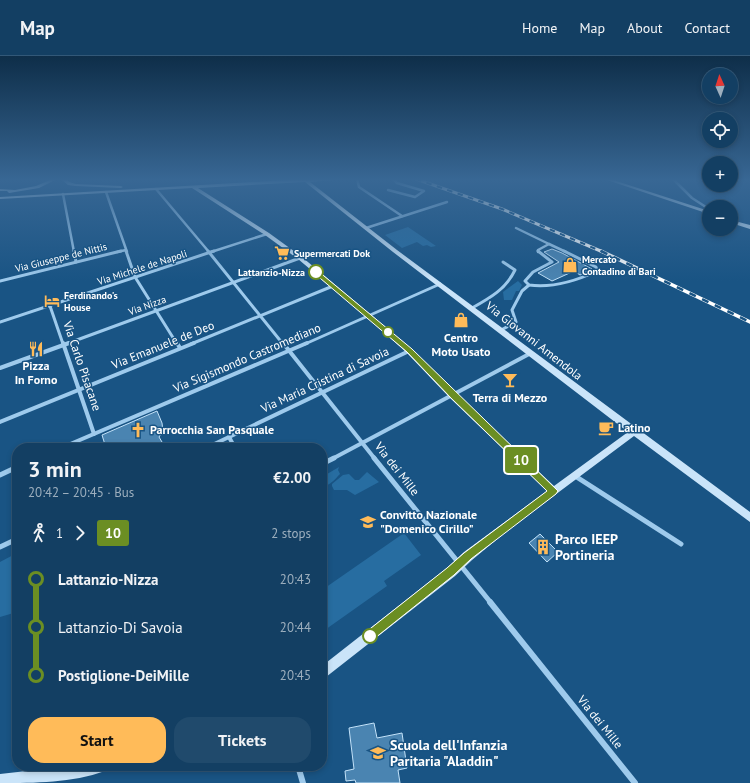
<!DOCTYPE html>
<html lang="en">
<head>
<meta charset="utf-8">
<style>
  body { margin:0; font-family:"PT Sans",sans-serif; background:#204a6c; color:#f1f3f6; height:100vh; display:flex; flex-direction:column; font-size:15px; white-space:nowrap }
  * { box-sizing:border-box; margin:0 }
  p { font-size:13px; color:#9dafbe }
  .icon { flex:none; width:22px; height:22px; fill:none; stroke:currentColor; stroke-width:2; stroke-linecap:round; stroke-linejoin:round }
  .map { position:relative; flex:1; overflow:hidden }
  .side { position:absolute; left:12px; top:387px; width:315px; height:328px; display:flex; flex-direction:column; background:#133f63; border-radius:16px; box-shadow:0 2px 6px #0003,0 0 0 1px #325878 }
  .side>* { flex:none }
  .badge { padding:0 8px; border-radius:3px; font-size:14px; line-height:26px }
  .needle { width:26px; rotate:357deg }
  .tools { position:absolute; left:702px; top:12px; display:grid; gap:8px }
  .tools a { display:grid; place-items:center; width:36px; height:36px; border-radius:50%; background:#133f63; box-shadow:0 2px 6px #0003,0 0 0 1px #325878; font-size:20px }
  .map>.badge { position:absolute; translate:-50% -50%; box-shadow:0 0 0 2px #fff }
  .legs { display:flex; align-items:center; gap:6px; height:44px; padding:0 16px; font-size:13px }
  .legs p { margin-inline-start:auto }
  .overview { display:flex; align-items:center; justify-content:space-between; height:68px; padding:0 16px }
  h1 { font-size:22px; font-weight:700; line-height:30px }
  .button { display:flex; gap:8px; margin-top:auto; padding:8px 16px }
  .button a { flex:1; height:46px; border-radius:16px; background:#ffbb59; color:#111; font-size:16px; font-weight:700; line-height:46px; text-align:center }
  .button a+a { background:#204a6c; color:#f1f3f6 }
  ul { padding:0 16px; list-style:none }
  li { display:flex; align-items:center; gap:14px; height:48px; font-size:15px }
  li i { display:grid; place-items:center; width:6px; height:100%; margin:0 5px; background:currentColor }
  li i::after { content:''; width:10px; height:10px; margin:-5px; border:3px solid; border-radius:50%; background:#133f63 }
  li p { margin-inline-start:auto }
  li:first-child i { background:linear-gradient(#0000 50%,currentColor 0) }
  li:last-child i { background:linear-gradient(currentColor 50%,#0000 0) }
  header { display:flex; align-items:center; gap:24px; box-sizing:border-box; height:56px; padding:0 20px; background:#133f63; border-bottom:1px solid #325878 }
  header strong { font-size:19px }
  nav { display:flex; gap:22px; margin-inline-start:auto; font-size:14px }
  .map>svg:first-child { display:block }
  .green { fill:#276da1 }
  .building { fill:#4a84b1; stroke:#c3e2f9 }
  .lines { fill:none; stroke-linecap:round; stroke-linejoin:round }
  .street-far4 { stroke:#9ecaec; stroke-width:2.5 }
  .street-far3 { stroke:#9ecaec; stroke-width:3 }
  .street-far2 { stroke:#9ecaec; stroke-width:4 }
  .street-far1 { stroke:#9ecaec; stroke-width:5 }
  .street { stroke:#9ecaec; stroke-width:6 }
  .secondary { fill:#cae4f9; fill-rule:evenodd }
  .rail-far1-casing { stroke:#fff; stroke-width:3 }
  .rail-casing { stroke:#fff; stroke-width:3.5 }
  .rail-far1 { stroke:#195484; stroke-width:2; stroke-dasharray:5.5; stroke-linecap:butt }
  .rail { stroke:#195484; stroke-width:2.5; stroke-dasharray:7; stroke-linecap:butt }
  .line-1 { fill:#6b8e23; stroke:#fff }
  .stop-1-dot { fill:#fff; stroke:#6b8e23; stroke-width:2 }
  .labels { text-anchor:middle; stroke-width:3; stroke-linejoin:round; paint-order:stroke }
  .far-poi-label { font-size:10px; font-weight:bold; fill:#fff; stroke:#195484; text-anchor:start }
  .far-street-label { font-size:10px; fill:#fff; stroke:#195484 }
  .far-stop-label { font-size:10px; font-weight:bold; fill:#fff; stroke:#195484; text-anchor:end }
  .poi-label { font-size:12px; font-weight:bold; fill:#fff; stroke:#195484 }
  .street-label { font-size:12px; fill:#fff; stroke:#195484 }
  .near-poi-label { font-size:14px; font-weight:bold; fill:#fff; stroke:#195484; text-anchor:start }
</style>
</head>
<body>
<header>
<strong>Map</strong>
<nav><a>Home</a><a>Map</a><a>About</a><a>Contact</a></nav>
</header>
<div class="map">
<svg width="750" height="727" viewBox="0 0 750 727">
  <rect width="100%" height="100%" fill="#195484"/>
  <!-- green -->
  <g class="green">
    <polygon points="408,171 436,190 431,191 427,189 423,190 417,186 402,192 385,179"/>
    <polygon points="518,225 522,229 519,235 516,235 512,244 504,244 503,236"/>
    <path d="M339,411l-1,3 2,4c-5,5 -11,13 -18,12v-9z"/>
    <polygon points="367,416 379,426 355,439 347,434 334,434 332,430 332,428 343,419 349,418 355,424 359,424"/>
    <polygon points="404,477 421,499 384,525 387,530 322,576 322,534"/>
    <polygon points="17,497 17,556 0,561 0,506"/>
  </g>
  <!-- building -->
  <g class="building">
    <polygon points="552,193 562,197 592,213 580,219 574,215 552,225 538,217 559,206 544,196"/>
    <polygon points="157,355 162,367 163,375 159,381 162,386 149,392 106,392 102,379"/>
    <polygon points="540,478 558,496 547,506 529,487"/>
    <polygon points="374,667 377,682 402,677 407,712 398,714 400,727 356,727 355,724 346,725 345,715 354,713 349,672"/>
  </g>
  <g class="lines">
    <!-- street-far4 -->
    <g class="street-far4">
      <polyline points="357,123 359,131 402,160"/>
      <polyline points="673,123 692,142 709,153"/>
      <polyline points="156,133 209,196"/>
      <polyline points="388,134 415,141 424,135 397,127 393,123"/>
      <polyline points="106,136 127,196"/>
      <polyline points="63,138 74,196"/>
      <polyline points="366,172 447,146"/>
      <polyline points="516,172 549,188"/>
      <polyline points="549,188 566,196"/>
      <polyline points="117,196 126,194"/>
      <polyline points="211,196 267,178"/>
      <polyline points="538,196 538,194 549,188"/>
    </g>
    <!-- street-far3 -->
    <g class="street-far3">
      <polyline points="74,195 76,206"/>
      <polyline points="126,195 135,221 177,288"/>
      <polyline points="208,195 283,288"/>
      <path d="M538,195l14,11 -19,10 -8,9 4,4c23,3 47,-4 68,-14l-1,-4 -32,-16"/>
      <polyline points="0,225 121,195"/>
      <polyline points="50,250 63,288"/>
      <path d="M472,252c18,-10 34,-19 43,-38l-12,-8"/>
      <polyline points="0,266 214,195"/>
      <polyline points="501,274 516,266 512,254 522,235 529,229"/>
      <polyline points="66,288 300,202"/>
      <polyline points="191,288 333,230"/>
      <polyline points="305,288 440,228"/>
    </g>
    <!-- street-far2 -->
    <g class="street-far2">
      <polyline points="63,287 94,378"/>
      <polyline points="177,287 180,292"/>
      <polyline points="283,287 375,403"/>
      <polyline points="0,312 69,287"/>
      <polyline points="0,366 194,287"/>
      <polyline points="229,381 235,392"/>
      <polyline points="61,392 307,287"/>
      <polyline points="206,392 409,295"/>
      <polyline points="332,403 531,297"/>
    </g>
    <!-- street-far1 -->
    <g class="street-far1">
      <polyline points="374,402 491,547"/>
      <polyline points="322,408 334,402"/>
      <polyline points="0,419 17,411"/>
      <polyline points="575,420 681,488"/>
      <polyline points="0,491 17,483"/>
    </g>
    <!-- street -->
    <g class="street">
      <polyline points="490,546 635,727"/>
      <polyline points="298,710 303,727"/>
    </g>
    <!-- secondary -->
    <g class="secondary">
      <polygon points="52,123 57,123 39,132 9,137 7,135 0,135 0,133 15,134 36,130"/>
      <path d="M61,123c6,0 9,4 15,5l45,2 2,1 -2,1 -45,-2 -8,-1z"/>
      <path d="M304,123h31l-2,1 -23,2 87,68 353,262v10l-116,-86 -126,94 -36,30 -17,16 -129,101 -4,2v-13l125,-98 17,-16 83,-61 -97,-93 -43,-45 -40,-36 -69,-58 -33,-24 -73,-47 -192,11v-2zM305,126l88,70 235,180 -74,54 -98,-92 -45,-45 -40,-34 -69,-58 -33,-24 -71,-45z"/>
      <polygon points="604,123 610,123 709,155 709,158"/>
      <polygon points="731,164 750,169 750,173 731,167"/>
      <path d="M71,710h36l-2,5c-33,12 -70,12 -105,12v-9z"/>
    </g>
    <!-- rail-far1 casing -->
    <g class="rail-far1-casing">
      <polyline id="rail-far1" points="416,123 502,153 603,196"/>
    </g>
    <!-- rail casing -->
    <g class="rail-casing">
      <polyline id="rail" points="601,195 750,266"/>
    </g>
    <!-- rail-far1 -->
    <use href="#rail-far1" class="rail-far1"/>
    <!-- rail -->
    <use href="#rail" class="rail"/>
  </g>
  <!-- sky -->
  <linearGradient id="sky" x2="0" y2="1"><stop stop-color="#0e2e49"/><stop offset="0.55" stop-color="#386794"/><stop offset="1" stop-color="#386794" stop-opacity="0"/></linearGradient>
  <rect width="750" height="225" fill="url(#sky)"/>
  <!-- line-1 -->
  <polygon class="line-1" points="314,215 318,215 412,293 558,435 556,438 471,503 454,519 370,586 366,584 364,580 366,576 447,512 464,497 547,435 451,342 407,296 314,217"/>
  <!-- icons -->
  <defs>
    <g id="supermarket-bare" transform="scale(1.2)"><path d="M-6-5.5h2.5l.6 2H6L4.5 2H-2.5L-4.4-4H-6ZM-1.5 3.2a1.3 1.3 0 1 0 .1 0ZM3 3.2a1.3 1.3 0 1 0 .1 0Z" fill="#ffbb59" stroke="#195484" stroke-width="2.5" paint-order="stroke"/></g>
    <g id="shop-bare" transform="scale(1.2)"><path d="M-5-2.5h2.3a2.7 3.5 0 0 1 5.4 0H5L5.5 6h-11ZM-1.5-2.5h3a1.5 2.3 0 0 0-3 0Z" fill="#ffbb59" stroke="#195484" stroke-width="2.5" paint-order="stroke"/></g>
    <g id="hotel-bare" transform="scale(1.2)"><path d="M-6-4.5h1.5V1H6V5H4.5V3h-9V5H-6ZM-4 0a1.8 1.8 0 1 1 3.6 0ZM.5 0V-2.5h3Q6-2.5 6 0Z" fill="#ffbb59" stroke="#195484" stroke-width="2.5" paint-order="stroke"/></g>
    <g id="restaurant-bare" transform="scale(1.2)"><path d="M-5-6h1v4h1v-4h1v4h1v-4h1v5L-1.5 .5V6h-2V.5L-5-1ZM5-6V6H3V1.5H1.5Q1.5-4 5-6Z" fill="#ffbb59" stroke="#195484" stroke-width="2.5" paint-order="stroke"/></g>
    <g id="bar-bare" transform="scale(1.2)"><path d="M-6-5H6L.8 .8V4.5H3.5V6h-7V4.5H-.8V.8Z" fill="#ffbb59" stroke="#195484" stroke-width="2.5" paint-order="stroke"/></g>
    <g id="cafe-bare" transform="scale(1.2)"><path d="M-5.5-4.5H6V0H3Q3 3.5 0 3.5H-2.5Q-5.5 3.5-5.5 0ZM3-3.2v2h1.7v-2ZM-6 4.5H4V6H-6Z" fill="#ffbb59" stroke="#195484" stroke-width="2.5" paint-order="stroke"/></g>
    <g id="church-bare" transform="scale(1.2)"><path d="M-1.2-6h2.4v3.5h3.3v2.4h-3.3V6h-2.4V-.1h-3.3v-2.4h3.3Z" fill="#ffbb59" stroke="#195484" stroke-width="2.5" paint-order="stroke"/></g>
    <g id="school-bare" transform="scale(1.2)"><path d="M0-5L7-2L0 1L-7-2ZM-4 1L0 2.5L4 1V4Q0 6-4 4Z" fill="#ffbb59" stroke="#195484" stroke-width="2.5" paint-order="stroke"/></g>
    <g id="building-bare" transform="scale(1.2)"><path d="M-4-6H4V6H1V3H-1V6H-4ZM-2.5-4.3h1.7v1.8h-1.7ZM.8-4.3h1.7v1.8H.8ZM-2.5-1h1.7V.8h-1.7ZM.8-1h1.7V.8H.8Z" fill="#ffbb59" stroke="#195484" stroke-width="2.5" paint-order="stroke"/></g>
  </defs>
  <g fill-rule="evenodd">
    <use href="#supermarket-bare" x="282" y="197"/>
    <use href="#shop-bare" x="570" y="209"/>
    <use href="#hotel-bare" x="52" y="245"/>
    <use href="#shop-bare" x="461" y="264"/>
    <use href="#restaurant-bare" x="36" y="293"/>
    <use href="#bar-bare" x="510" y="324"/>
    <use href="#cafe-bare" x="606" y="372"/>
    <use href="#church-bare" x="138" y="374"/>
    <use href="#school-bare" x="368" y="466"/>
    <use href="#building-bare" x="543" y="491"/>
    <use href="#school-bare" x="378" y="697"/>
  </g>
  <!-- markers -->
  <g class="stop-1-dot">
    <circle cx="316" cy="216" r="7"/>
    <circle cx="388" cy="276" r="5"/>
    <circle cx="370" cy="580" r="7"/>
  </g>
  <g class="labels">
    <!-- far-poi labels -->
    <g class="far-poi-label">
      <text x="294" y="201">Supermercati Dok</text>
      <text x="582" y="207">Mercato<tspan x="582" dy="12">Contadino di Bari</tspan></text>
      <text x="64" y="243">Ferdinando's<tspan x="64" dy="12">House</tspan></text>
    </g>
    <!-- far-street labels -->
    <g class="far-street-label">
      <text transform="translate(61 201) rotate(-14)" y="4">Via Giuseppe de Nittis</text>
      <text transform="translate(142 211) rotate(-18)" y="4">Via Michele de Napoli</text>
      <text transform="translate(147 249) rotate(-20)" y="4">Via Nizza</text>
    </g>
    <!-- far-stop labels -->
    <g class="far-stop-label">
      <text x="305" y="220">Lattanzio-Nizza</text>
    </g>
    <!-- poi labels -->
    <g class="poi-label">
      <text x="461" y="286">Centro<tspan x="461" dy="14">Moto Usato</tspan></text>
      <text x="36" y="314">Pizza<tspan x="36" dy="14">In Forno</tspan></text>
      <text x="510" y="346">Terra di Mezzo</text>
      <text x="618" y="376" text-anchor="start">Latino</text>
      <text x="150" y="378" text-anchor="start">Parrocchia San Pasquale</text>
      <text x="380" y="463" text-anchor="start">Convitto Nazionale<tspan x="380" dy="14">"Domenico Cirillo"</tspan></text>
    </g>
    <!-- street labels -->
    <g class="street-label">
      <text transform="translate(534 285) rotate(38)" y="4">Via Giovanni Amendola</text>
      <text transform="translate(163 289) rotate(-22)" y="4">Via Emanuele de Deo</text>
      <text transform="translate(247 302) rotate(-23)" y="4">Via Sigismondo Castromediano</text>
      <text transform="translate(82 310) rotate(71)" y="4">Via Carlo Pisacane</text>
      <text transform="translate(325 324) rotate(-25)" y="4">Via Maria Cristina di Savoia</text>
      <text transform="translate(397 413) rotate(52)" y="4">Via dei Mille</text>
      <text transform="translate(600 666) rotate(51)" y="4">Via dei Mille</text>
    </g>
    <!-- near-poi labels -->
    <g class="near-poi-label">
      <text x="555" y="488">Parco IEEP<tspan x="555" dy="16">Portineria</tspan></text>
      <text x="390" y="694">Scuola dell'Infanzia<tspan x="390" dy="16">Paritaria "Aladdin"</tspan></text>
    </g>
  </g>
</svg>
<div class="tools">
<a><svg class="needle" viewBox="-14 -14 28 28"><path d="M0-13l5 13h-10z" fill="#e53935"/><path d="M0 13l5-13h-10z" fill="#9dafbe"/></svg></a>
<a><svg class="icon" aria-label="locate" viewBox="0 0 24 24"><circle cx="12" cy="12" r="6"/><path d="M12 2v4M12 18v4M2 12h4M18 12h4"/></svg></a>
<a>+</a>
<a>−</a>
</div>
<b class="badge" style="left:521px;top:404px;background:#6b8e23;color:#fff">10</b>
<section class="side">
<div class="overview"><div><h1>3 min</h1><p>20:42 – 20:45 · Bus</p></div><b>€2.00</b></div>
<div class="legs"><svg class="icon" aria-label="walk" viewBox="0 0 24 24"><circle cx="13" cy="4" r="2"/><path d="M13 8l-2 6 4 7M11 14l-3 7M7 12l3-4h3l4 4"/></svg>1<svg class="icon" aria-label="forward" viewBox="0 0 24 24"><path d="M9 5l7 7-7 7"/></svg><b class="badge" style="background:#6b8e23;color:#fff">10</b><p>2 stops</p></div>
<ul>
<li><i style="color:#6b8e23"></i><b>Lattanzio-Nizza</b><p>20:43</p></li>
<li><i style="color:#6b8e23"></i><span>Lattanzio-Di Savoia</span><p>20:44</p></li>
<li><i style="color:#6b8e23"></i><b>Postiglione-DeiMille</b><p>20:45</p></li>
</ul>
<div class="button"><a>Start</a><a>Tickets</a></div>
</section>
</div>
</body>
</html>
